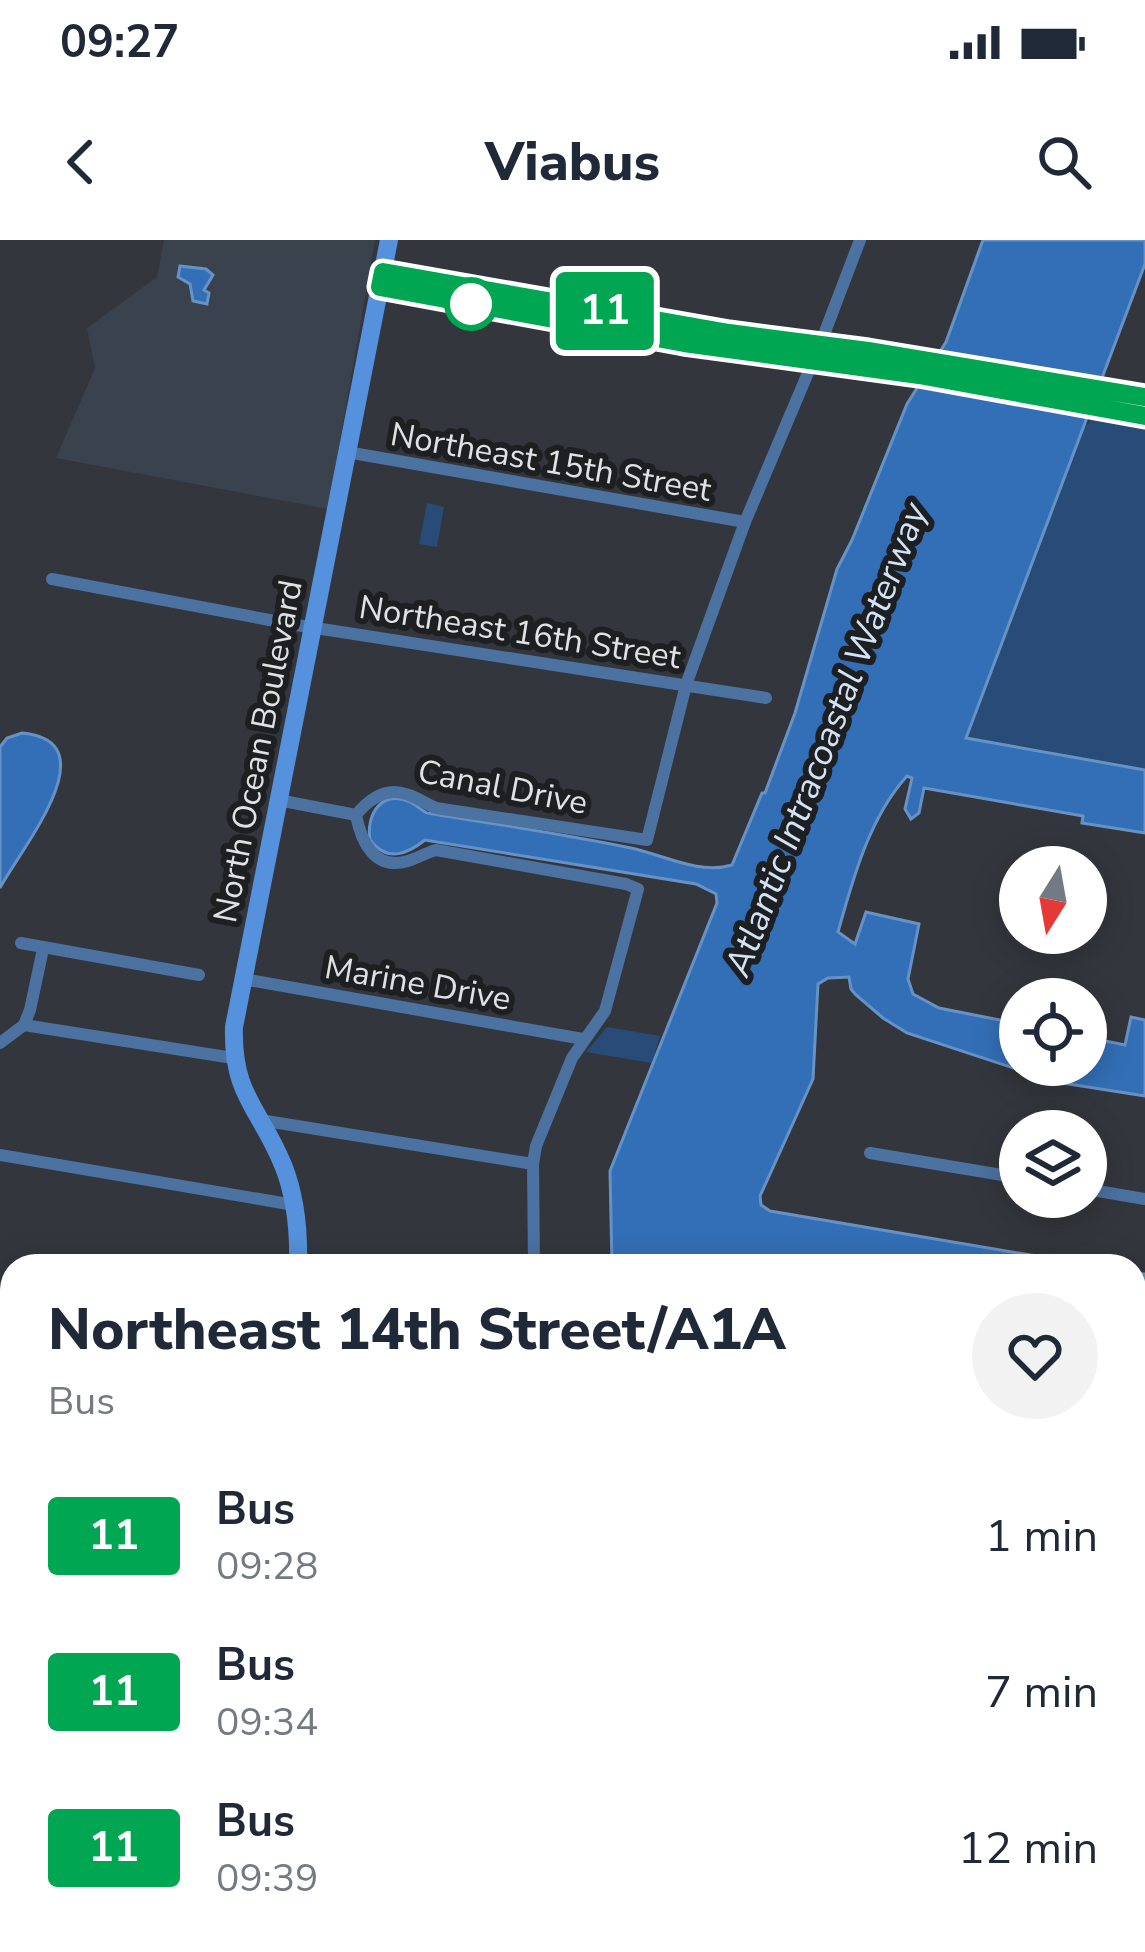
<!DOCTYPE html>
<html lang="en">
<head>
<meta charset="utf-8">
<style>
  body { margin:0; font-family:"Nunito Sans",sans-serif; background:#f2f2f3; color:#1f2937; height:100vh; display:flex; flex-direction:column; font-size:45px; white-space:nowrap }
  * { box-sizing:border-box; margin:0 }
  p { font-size:39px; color:#747a83 }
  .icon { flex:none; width:66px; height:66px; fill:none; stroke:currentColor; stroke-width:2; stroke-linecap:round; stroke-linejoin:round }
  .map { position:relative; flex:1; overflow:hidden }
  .side { position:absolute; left:0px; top:1014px; width:1146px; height:699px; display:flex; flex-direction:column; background:#fff; border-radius:36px 36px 0 0; box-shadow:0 6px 30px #0003 }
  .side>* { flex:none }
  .badge { padding:0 24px; border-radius:9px; font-size:42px; line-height:78px }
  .needle { width:78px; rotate:191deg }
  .controls { position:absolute; left:999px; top:606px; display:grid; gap:24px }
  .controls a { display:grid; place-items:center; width:108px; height:108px; border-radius:50%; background:#fff; box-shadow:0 6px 30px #0003; font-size:60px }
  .map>.badge { position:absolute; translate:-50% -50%; box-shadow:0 0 0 6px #fff }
  .round { display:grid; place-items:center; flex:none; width:126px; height:126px; border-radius:63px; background:#f2f2f3 }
  .summary { display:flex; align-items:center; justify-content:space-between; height:204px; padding:0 48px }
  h1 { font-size:57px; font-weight:800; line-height:90px }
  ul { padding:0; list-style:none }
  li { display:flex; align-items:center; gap:36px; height:156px; padding:0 48px }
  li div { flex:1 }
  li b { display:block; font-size:45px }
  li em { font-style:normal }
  li .badge { min-width:132px; font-weight:700; text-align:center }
  .status { display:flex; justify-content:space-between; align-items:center; height:84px; padding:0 60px; background:#fff; direction:ltr }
  .status svg { height:33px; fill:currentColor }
  header { display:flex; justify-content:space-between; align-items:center; height:156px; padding:0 48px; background:#fff; font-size:54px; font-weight:800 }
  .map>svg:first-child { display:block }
  .built { fill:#39424d }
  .green { fill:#284c77 }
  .water { fill:#336fb7; stroke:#6792c5; stroke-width:3 }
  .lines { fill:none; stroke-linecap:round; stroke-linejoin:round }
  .street { stroke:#4c72a1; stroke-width:12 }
  .secondary { stroke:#5591dc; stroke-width:18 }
  .line-casing { stroke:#fff; stroke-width:27 }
  .line { stroke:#00a651; stroke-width:18 }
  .stop-dot { fill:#fff; stroke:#00a651; stroke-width:6 }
  .labels { text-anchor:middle; stroke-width:12; stroke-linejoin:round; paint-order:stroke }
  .street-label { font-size:33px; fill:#dfe2e5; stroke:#1d1f21 }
  .water-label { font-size:36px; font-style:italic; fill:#d3e3f7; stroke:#1d1f21 }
</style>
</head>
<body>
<div class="status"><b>09:27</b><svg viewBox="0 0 49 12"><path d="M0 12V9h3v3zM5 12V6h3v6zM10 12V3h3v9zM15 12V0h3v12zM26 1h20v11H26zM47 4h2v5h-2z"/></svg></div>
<header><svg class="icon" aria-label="back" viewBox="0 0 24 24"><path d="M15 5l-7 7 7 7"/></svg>Viabus<svg class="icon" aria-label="search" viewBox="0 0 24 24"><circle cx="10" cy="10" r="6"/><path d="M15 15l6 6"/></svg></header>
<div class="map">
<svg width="1145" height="1712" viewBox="0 0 1145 1712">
  <rect width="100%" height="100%" fill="#33373d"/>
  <!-- built -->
  <polygon class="built" points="164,0 375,0 328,269 56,218 95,128 87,88 157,37"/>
  <!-- green -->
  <g class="green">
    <polygon points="1091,179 1145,190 1145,530 966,499 1085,183 1088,185"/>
    <polygon points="427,263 444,267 437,307 419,304"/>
    <polygon points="607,787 660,796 652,823 586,812"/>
  </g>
  <!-- water -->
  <g class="water">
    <path d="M983,0h162v24l-179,474 179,32v63l-63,-10 1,-7 -159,-28 -5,25 -8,6 -6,-10 7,-31 -5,-2c-38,42 -54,103 -69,156l17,12 11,-32 53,12 -11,55 5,15 26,14 81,16v41h66v-28l39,8 6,-28 14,3v76l-89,-14 -149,-49 -24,-15 -27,-23 -5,-6 -2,-12 -21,1 -10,6 -5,95 -53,117 1,9 9,6 325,55h-288l-42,-7 -1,7h-152l-2,-95 107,-268 -1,-9 -20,-10 -271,-44c-19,15 -38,22 -55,0 -4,-25 11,-51 40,-38 6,3 11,8 17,11 68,11 137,21 204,35 33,7 68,27 101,17l30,-72h3l30,-80 42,-144 15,-29 55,-136 39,-62z"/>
    <polygon points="180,26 206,29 213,35 204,50 209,53 207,64 193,61 190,44 178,37"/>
    <path d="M22,493c90,8 -3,118 -22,155v-141l7,-9z"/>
    <polygon points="1134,1033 1145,1034 1145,1084 1134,1082"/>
    <polygon points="1134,1227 1145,1229 1145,1279 1134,1277"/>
    <polygon points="1134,1433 1145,1435 1145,1493 1134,1490"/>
    <polygon points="591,1701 780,1701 773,1712 583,1712"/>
  </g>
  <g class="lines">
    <!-- street -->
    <g class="street">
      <polyline points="820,105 860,0"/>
      <polyline points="347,212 745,282"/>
      <polyline points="52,339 296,385 766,458"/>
      <polyline points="278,560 356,575"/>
      <polyline points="21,703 199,735"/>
      <polyline points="243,739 583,799"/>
      <polyline points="24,785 233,818"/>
      <polyline points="0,803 24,785 30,770 43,709"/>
      <polyline points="260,880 533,924"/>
      <polyline points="870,913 1020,938"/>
      <polyline points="0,915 294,965"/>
      <polyline points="1086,949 1145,959"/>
      <polyline points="298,1022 327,1026"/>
      <path d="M534,1026l-1,-102 3,-18 36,-88 33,-47 33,-122 -12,-5 -190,-34c-11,3 -18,8 -28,11 -34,10 -47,-20 -52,-46 13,-16 31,-29 53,-20 9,3 17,9 27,13l211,32 39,-155 59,-163 68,-161"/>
      <polyline points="0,1052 12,1054"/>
      <polyline points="1134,1155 1145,1157"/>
      <polyline points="0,1187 12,1189"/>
      <polyline points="0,1349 12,1351"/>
      <polyline points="1134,1356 1145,1360"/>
      <polyline points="0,1511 12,1513"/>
      <polyline points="1134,1572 1145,1580"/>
      <polyline points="0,1648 12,1650"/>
      <polyline points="488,1712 496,1701"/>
    </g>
    <!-- secondary -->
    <g class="secondary">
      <polyline points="383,32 729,93 868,111 1145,157"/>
      <polyline points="380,47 684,103 919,135 1145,175"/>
      <path d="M298,1026c1,-34 -2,-69 -15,-101 -23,-57 -51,-69 -49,-138l155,-787"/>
      <polyline points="133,1712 144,1701"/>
    </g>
  </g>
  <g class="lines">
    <!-- line casing -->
    <g class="line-casing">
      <polyline id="line" points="1145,157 868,111 729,93 383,32 380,47 684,103 919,135 1145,176"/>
    </g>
    <!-- line -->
    <use href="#line" class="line"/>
  </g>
  <!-- markers -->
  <circle class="stop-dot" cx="471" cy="64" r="24"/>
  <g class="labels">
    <!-- street labels -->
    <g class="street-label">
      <text transform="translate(551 221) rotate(10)" y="12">Northeast 15th Street</text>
      <text transform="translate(520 391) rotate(9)" y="12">Northeast 16th Street</text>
      <text transform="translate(257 511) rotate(-79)" y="12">North Ocean Boulevard</text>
      <text transform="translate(503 546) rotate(11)" y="12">Canal Drive</text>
      <text transform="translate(418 742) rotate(10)" y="12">Marine Drive</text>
    </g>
    <!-- water labels -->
    <g class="water-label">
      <text transform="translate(825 499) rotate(-69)" y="13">Atlantic Intracoastal Waterway</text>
    </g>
  </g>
</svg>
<div class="controls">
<a><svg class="needle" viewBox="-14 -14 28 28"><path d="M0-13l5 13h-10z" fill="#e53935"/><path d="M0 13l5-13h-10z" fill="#747a83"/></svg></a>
<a><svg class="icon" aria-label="locate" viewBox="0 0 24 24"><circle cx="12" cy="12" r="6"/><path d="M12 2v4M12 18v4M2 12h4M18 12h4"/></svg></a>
<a><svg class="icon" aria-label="layers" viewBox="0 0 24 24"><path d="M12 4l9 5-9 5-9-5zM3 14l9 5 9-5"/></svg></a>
</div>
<b class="badge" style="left:605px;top:71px;background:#00a651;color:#fff">11</b>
<section class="side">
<div class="summary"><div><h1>Northeast 14th Street/A1A</h1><p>Bus</p></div><a class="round"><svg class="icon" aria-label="heart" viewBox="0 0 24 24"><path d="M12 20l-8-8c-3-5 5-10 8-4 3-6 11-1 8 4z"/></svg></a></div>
<ul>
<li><span class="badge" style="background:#00a651;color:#fff">11</span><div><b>Bus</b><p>09:28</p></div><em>1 min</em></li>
<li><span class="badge" style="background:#00a651;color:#fff">11</span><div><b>Bus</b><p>09:34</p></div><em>7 min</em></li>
<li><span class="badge" style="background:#00a651;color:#fff">11</span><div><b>Bus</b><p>09:39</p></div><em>12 min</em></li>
</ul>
</section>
</div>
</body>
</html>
